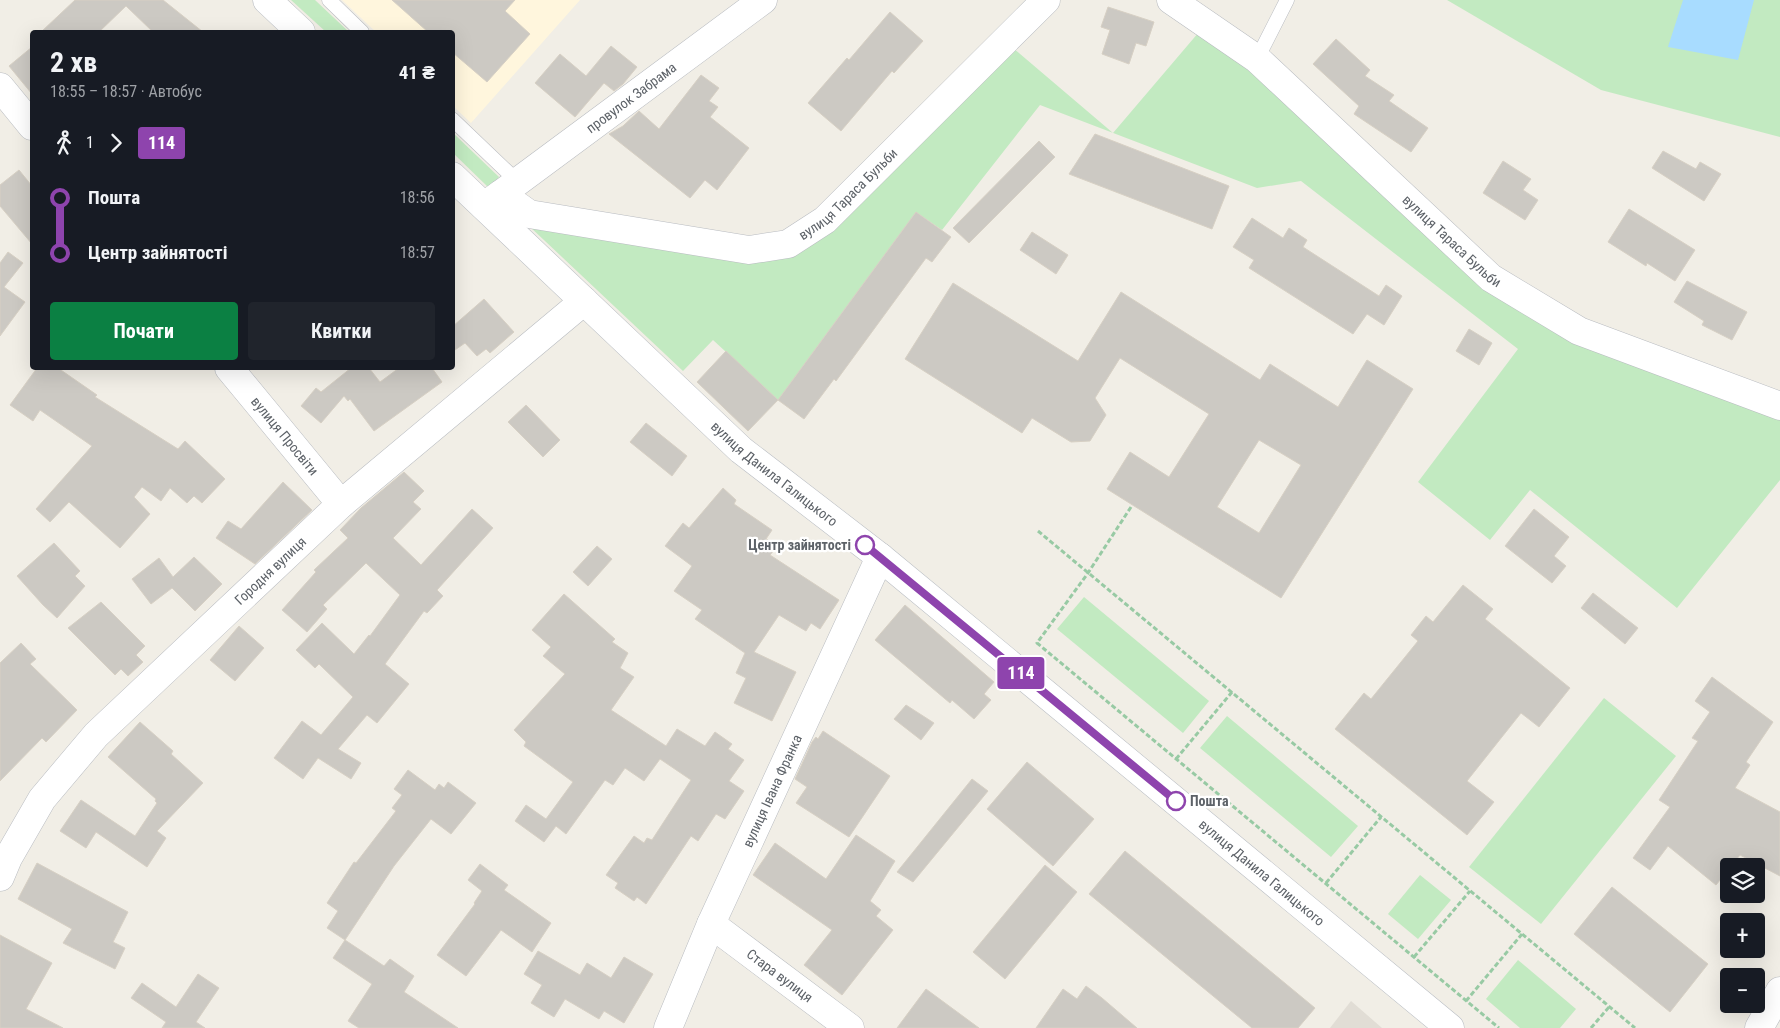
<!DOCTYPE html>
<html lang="uk">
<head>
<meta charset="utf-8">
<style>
  body { margin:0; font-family:"Roboto Condensed",sans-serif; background:#20242c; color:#f1f3f6; height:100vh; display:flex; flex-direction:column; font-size:19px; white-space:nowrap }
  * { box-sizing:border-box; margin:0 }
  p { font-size:16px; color:#9ea1a6 }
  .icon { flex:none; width:28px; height:28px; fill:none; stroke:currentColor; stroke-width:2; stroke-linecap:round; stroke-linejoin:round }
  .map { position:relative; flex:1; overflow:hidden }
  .drawer { position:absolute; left:30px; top:30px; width:425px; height:340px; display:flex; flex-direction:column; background:#171b24; border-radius:5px; box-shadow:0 5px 20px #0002 }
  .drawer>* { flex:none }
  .badge { padding:0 10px; border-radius:4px; font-size:18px; line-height:32px }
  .fabs { position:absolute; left:1720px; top:858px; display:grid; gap:10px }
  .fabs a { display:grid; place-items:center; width:45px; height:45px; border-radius:5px; background:#171b24; box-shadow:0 5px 20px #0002; font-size:25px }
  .map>.badge { position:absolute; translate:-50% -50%; box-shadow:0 0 0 2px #fff }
  .legs { display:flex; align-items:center; gap:8px; height:55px; padding:0 20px; font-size:16px }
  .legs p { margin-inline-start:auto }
  .head { display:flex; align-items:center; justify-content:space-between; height:85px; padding:0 20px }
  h1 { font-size:28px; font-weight:700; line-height:38px }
  .cta { display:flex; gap:10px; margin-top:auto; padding:10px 20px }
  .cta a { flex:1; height:58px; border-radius:5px; background:#0b8043; color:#fff; font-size:20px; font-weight:700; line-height:58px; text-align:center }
  .cta a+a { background:#20242c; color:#f1f3f6 }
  ul { padding:0 20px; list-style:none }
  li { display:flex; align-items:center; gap:18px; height:55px; font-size:19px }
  li i { display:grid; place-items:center; width:8px; height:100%; margin:0 6px; background:currentColor }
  li i::after { content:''; width:12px; height:12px; margin:-6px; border:4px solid; border-radius:50%; background:#171b24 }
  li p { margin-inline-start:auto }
  li:first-child i { background:linear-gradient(#0000 50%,currentColor 0) }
  li:last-child i { background:linear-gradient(currentColor 50%,#0000 0) }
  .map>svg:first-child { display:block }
  .commercial { fill:#fff6dd }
  .education { fill:#e1ddd5 }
  .green { fill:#c2eac1 }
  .water { fill:#a8dcff }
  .building { fill:#ccc9c3; stroke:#d7d0c4; fill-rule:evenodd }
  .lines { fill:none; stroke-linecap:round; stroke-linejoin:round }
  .lane-casing { stroke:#b9bcc1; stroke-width:15 }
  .street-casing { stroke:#b9bcc1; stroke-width:29 }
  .secondary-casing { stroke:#b9bdc3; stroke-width:29 }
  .path { stroke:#98caa4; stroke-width:3; stroke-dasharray:5 2.5; stroke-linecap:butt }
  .lane { stroke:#fff; stroke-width:14 }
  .street { stroke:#fff; stroke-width:28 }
  .secondary { stroke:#fff; stroke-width:28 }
  .line-1-casing { stroke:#fff; stroke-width:11 }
  .line-1 { stroke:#8e44ad; stroke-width:8 }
  .stop-1-dot { fill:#fff; stroke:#8e44ad; stroke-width:2.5 }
  .labels { text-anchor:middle; stroke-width:4.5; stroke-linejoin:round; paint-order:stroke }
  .street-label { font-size:14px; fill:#5d6268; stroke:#fff }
  .stop-label { font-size:14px; font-weight:bold; fill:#5d6268; stroke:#fff; text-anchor:end }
</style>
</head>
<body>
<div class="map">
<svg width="1780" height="1028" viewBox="0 0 1780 1028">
  <rect width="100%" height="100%" fill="#f1eee6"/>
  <!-- commercial -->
  <polygon class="commercial" points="342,0 580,0 471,123 453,106 452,32 376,32"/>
  <!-- education -->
  <polygon class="education" points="1351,1001 1382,1028 1330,1028"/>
  <!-- green -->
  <g class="green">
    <polygon points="291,0 315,0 349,32 326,32"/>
    <polygon points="1447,0 1780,0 1780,137 1601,90"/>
    <polygon points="1199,32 1250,68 1484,287 1780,418 1780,480 1677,608 1530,490 1490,540 1418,482 1518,349 1301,181 1257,188 1040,105 942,230 916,212 778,400 713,340 683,371 528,225 792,254 1013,48 1113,133"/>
    <polygon points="452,132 499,177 489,188 453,153"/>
    <polygon points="1084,597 1209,701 1183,733 1057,629"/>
    <polygon points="1604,698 1676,756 1541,924 1469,867"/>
    <polygon points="1227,716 1358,826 1331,857 1200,748"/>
    <polygon points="1420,875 1451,900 1418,939 1388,914"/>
    <polygon points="1518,960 1576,1009 1560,1028 1520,1028 1486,999"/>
  </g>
  <!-- water -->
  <polygon class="water" points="1683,0 1754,0 1738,60 1668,47"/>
  <!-- building -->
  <g class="building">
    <polygon points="75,0 163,0 203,32 153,32 126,6 99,32 41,32"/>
    <polygon points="392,0 515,0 505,11 530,34 487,82 452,52 452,32 428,32"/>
    <polygon points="1108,7 1154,22 1146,46 1136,43 1129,64 1102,54 1110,30 1101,27"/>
    <polygon points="890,12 923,41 894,73 892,71 841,131 808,103 847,58 849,60"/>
    <polygon points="1336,39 1370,70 1365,76 1394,95 1389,101 1428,128 1411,152 1354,114 1359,106 1313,64"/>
    <polygon points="611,46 637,67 623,84 614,91 604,83 575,117 535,83 560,54 586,76"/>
    <polygon points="32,47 32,94 9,66"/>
    <polygon points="701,75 719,88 709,101 718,107 710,117 749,148 717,190 705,180 690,198 609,134 623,126 639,111 659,129"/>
    <polygon points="1095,134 1229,186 1212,229 1069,174"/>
    <polygon points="1039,141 1055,157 969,243 953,228"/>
    <polygon points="1663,151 1696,169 1700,162 1721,174 1704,201 1652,168"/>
    <polygon points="1503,161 1531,179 1523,190 1538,200 1525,220 1483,193"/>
    <polygon points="19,170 32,186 32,244 0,206 0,185"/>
    <polygon points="1629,209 1695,250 1675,281 1647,263 1646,266 1608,242"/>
    <polygon points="916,212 951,237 932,262 926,258 836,381 834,379 804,419 778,400"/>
    <polygon points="1252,218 1283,238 1289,228 1307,240 1303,247 1379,296 1386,285 1402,296 1384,325 1367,314 1353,334 1249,268 1254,260 1233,247"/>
    <polygon points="1032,232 1068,255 1056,274 1020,250"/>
    <polygon points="8,252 23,263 4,287 25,302 0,336 0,263"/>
    <polygon points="1687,281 1747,312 1732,340 1702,325 1704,321 1674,302"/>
    <path d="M953,283l125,78 43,-69 139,88 10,-16 68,43 29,-47 46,29 -132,209 -174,-109 23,-37 39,25 40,-63 -89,-56 -25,40 11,17 -16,26 -19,1 -39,-24 -10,15 -117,-74zM1259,440l42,25 -42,68 -42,-26z"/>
    <polygon points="484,299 514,332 490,353 486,349 477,356 465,343 452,352 452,327"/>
    <polygon points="1469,329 1492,343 1479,365 1456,351"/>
    <polygon points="726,351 778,400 748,431 697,382"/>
    <polygon points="37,368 58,368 97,395 95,397 178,449 185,441 225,479 202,503 194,496 187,503 170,488 161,501 142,487 134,497 150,514 120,548 69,502 50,522 36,509 92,446 40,410 33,421 10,405"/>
    <polygon points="351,368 369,368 380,382 399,368 432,368 442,382 374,431 350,399 348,401 344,396 321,423 301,406 316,388 321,392"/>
    <polygon points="526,405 560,440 543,457 508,422"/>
    <polygon points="646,423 687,456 672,476 630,442"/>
    <polygon points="404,472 424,491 413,502 421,509 393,538 421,565 472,509 493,528 437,590 443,596 427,613 424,611 385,664 409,684 377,723 367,715 338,749 361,763 351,779 318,758 303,779 274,758 302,721 321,735 353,697 319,664 315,668 296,650 322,623 354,654 369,635 370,636 400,595 366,563 323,605 327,609 307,632 282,610 316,572 314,570 348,538 340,530 361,508"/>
    <polygon points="283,482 312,510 255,564 216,538 228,521 241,529"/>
    <polygon points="723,488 736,500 734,504 772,530 766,539 777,546 770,555 839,600 820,629 811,623 806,631 779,615 754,652 796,672 772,721 734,703 746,678 736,673 745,653 695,619 702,610 674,591 692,566 665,546 683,523 689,528"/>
    <polygon points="1534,509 1569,537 1554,556 1566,566 1552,583 1505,546"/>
    <polygon points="54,543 80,571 75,576 85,586 57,618 43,605 17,576"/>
    <polygon points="597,546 612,559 588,586 573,572"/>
    <polygon points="194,557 222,584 195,611 172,588 151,604 132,579 159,558 173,577"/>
    <polygon points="1463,585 1493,609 1485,619 1570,688 1539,727 1521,713 1467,781 1494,802 1467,835 1335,729 1364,693 1371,699 1418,641 1411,635 1426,616 1433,622"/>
    <polygon points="1593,593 1638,628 1625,644 1581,608"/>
    <polygon points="564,594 615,639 612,642 628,653 620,668 634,677 611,710 666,746 677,729 705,746 715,732 732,744 728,749 744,760 729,781 744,791 725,819 716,814 698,841 691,836 646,904 637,897 634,901 615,888 618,883 606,875 634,836 644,843 647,838 652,840 691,780 660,759 644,781 625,768 613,785 605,780 566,834 556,826 544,842 515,821 526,805 546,819 573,782 524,746 526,742 514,730 565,674 543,656 551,647 532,630"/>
    <polygon points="101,602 145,646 136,655 143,662 128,676 121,669 115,675 68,628"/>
    <polygon points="905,605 994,682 984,694 991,700 974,719 952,700 950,703 875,640"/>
    <polygon points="239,626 264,648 235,681 210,660"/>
    <polygon points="21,643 36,659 30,664 77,710 46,742 42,738 0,781 0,663"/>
    <polygon points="1712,677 1773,722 1746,762 1750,765 1735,788 1780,812 1780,876 1740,855 1731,866 1729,866 1729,869 1716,885 1668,846 1650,870 1633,858 1670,807 1659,800 1698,741 1692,738 1710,712 1695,701"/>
    <polygon points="906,705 934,723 921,740 894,719"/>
    <polygon points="140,722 173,751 171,754 203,783 157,831 166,838 147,867 96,832 86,848 60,831 81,800 135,836 157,803 155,801 156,799 108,757"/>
    <polygon points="823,731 890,776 849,837 796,803 807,787 795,779 812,742 816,737 818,739"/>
    <polygon points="1027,762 1094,819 1053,866 987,809"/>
    <polygon points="408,770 435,790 439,784 444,788 448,782 476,803 451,834 431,819 394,866 345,940 327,928 338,911 327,903 354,862 356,863 396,811 392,808 402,795 394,789"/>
    <polygon points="972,779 988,791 913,882 897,872"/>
    <polygon points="856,835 895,861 870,901 881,910 876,916 893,930 842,995 804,965 832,930 753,875 775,843 826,879"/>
    <polygon points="1125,851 1315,1008 1298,1028 1252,1028 1089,894"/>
    <polygon points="37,863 128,912 113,942 125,948 115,969 63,943 72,929 18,899"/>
    <polygon points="480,864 508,885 504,890 551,923 532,952 501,930 466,976 437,955 475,904 474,903 482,891 468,880"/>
    <polygon points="1045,865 1077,892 1005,979 973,952"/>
    <polygon points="1612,887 1708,964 1670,1012 1574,934"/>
    <polygon points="0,935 52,963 26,1009 63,1028 0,1028"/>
    <polygon points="345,940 384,966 390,959 414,976 404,992 458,1028 359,1028 348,1021 372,984 333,958"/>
    <polygon points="538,951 580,975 587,963 611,978 624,957 653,974 624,1023 604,1011 599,1019 565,999 554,1017 531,1003 542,985 524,974"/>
    <polygon points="198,974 219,988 196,1022 205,1028 162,1028 166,1022 131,998 142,983 176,1007"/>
    <polygon points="1086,986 1102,998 1137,1028 1036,1028 1063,989 1077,999"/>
    <polygon points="926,989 979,1028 897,1028"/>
  </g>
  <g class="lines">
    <!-- lane casing -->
    <g class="lane-casing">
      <g id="lane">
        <polyline points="329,0 362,32"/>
        <polyline points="1257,59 1287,0"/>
        <polyline points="452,119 517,181"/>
      </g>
    </g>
    <!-- street casing -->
    <g class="street-casing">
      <g id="street">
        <path id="s1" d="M1171,0l86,59 234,219 88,53 201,75"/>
        <polyline points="0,87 32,126"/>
        <path id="s2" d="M501,194l262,-194"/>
        <path id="s3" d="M484,206l17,-12 28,20 220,36 39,-6 37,-24 221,-220"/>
        <path id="s4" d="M229,368l112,136"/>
        <path id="s5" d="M0,877l8,-19 34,-59 54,-64 245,-231 243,-203"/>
        <path id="s6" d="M711,924l139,104"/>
        <path id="s7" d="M668,1028l43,-104 169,-367"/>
        <polyline points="1759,1028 1780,991"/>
      </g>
    </g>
    <!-- secondary casing -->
    <g class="secondary-casing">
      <g id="secondary">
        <polyline points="267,0 301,32"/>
        <path id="s8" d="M452,176l289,274 139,107 570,471"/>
      </g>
    </g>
    <!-- path -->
    <g class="path">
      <polyline points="1131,507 1088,573 1037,643 1499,1028"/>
      <polyline points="1038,531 1635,1028"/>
      <polyline points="1176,759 1232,692"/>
      <polyline points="1326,883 1381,817"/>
      <polyline points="1414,957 1470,891"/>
      <polyline points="1466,1001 1522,934"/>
      <polyline points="1591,1028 1609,1007"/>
    </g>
    <!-- lane -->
    <use href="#lane" class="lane"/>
    <!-- street -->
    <use href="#street" class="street"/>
    <!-- secondary -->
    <use href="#secondary" class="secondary"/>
  </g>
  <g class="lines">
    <!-- line-1 casing -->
    <g class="line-1-casing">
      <polyline id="line-1" points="865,545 1176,801"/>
    </g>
    <!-- line-1 -->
    <use href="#line-1" class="line-1"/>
  </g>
  <!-- markers -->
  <g class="stop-1-dot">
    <circle cx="865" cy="545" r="9"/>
    <circle cx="1176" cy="801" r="9"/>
  </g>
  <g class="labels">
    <!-- street labels -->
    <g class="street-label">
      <text dy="5" stroke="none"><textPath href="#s2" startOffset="162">провулок Забрама</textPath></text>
      <text dy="5" stroke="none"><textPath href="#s3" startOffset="396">вулиця Тараса Бульби</textPath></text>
      <text dy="5" stroke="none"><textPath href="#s1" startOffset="371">вулиця Тараса Бульби</textPath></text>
      <text dy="5" stroke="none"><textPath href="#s4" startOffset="88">вулиця Просвіти</textPath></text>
      <text dy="5" stroke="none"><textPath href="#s8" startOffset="439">вулиця Данила Галицького</textPath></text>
      <text dy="5" stroke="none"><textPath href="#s5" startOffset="412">Городня вулиця</textPath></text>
      <text dy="5" stroke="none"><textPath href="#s7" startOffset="259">вулиця Івана Франка</textPath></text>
      <text dy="5" stroke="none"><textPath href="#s8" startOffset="1069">вулиця Данила Галицького</textPath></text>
      <text dy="5" stroke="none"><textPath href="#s6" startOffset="86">Стара вулиця</textPath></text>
    </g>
    <!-- stop labels -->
    <g class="stop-label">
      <text x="851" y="550">Центр зайнятості</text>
      <text x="1190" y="806" text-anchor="start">Пошта</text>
    </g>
  </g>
</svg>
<div class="fabs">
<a><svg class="icon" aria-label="layers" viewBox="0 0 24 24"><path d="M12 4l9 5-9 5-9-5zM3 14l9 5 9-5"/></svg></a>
<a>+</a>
<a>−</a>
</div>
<b class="badge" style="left:1021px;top:673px;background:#8e44ad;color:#fff">114</b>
<section class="drawer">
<div class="head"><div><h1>2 хв</h1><p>18:55 – 18:57 · Автобус</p></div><b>41 ₴</b></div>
<div class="legs"><svg class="icon" aria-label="walk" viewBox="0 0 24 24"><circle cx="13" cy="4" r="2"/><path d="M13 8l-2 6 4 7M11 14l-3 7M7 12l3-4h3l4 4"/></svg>1<svg class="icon" aria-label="forward" viewBox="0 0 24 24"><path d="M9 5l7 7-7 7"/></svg><b class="badge" style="background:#8e44ad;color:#fff">114</b></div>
<ul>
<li><i style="color:#8e44ad"></i><b>Пошта</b><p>18:56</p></li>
<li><i style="color:#8e44ad"></i><b>Центр зайнятості</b><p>18:57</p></li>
</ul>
<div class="cta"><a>Почати</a><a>Квитки</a></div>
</section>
</div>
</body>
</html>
